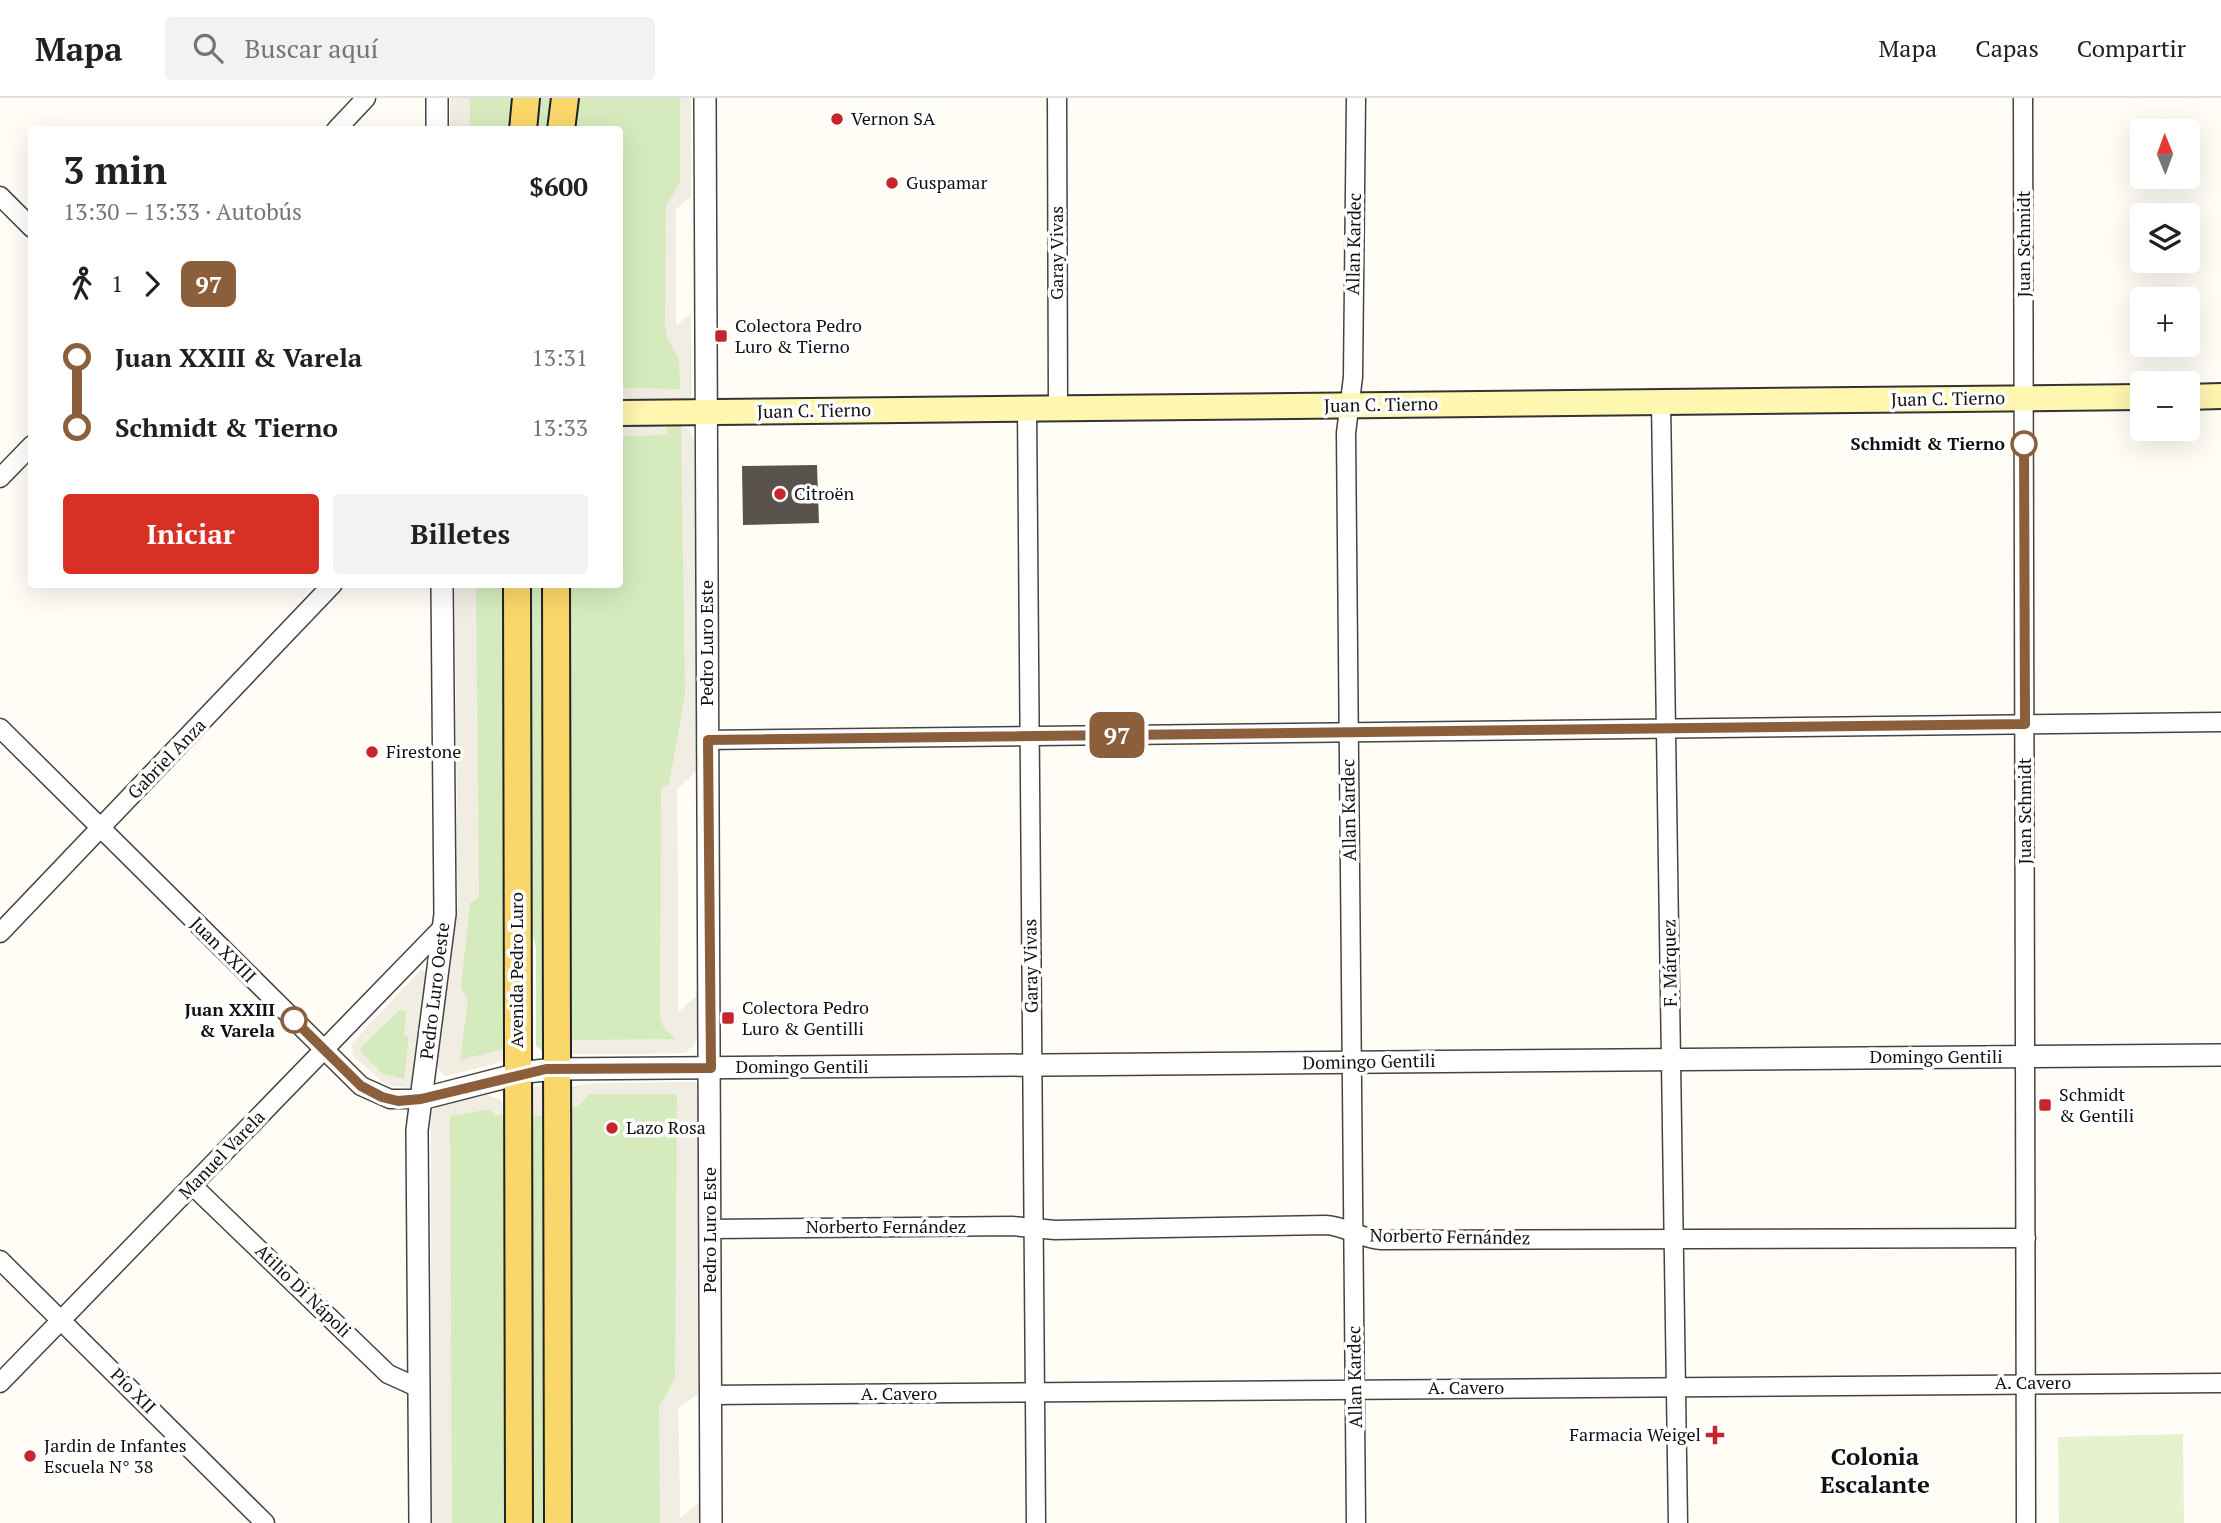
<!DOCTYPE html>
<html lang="es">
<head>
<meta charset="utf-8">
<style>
  body { margin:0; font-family:"PT Serif",serif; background:#f2f2f2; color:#202124; height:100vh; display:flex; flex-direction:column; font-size:26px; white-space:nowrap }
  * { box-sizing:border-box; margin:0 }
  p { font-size:23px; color:#757577 }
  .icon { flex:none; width:38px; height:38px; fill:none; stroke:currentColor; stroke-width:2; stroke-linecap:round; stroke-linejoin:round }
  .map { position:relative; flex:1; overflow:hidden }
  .sheet { position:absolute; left:28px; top:28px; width:595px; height:462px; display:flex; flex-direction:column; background:#fff; border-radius:7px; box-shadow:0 7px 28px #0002 }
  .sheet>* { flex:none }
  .badge { padding:0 14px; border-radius:10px; font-size:24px; line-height:46px }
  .needle { width:46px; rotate:359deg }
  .buttons { position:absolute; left:2130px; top:21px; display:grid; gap:14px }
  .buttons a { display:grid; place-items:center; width:70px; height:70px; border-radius:7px; background:#fff; box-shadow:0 7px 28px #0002; font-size:35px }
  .map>.badge { position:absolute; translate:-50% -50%; box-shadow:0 0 0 4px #fff }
  .legs { display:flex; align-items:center; gap:10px; height:77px; padding:0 35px; font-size:23px }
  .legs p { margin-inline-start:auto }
  .headline { display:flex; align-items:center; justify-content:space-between; height:119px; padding:0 35px }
  h1 { font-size:38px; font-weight:800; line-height:52px }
  .cta { display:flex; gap:14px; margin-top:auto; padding:14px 35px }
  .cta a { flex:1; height:80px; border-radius:7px; background:#d93025; color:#fff; font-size:28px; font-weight:800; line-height:80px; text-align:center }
  .cta a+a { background:#f2f2f2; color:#202124 }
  ul { padding:0 35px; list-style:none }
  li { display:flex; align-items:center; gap:24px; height:70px; font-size:26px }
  li i { display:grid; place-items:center; width:10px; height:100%; margin:0 9px; background:currentColor }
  li i::after { content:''; width:18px; height:18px; margin:-9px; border:5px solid; border-radius:50%; background:#fff }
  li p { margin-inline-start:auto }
  li:first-child i { background:linear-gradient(#0000 50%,currentColor 0) }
  li:last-child i { background:linear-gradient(currentColor 50%,#0000 0) }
  header { display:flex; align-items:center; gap:42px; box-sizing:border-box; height:98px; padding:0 35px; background:#fff; border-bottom:2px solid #e0e0e0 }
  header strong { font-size:33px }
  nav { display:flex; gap:38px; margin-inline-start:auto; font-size:24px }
  .search { width:490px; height:63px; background:#f2f2f2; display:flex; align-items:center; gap:18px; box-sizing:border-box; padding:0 24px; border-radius:7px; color:#757577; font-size:26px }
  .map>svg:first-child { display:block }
  .green { fill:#d5ebbd }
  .pitch { fill:#e6f2cf }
  .plaza { fill:#f1ede2; fill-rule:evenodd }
  .building { fill:#5a524d }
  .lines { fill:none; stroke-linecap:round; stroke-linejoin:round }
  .minor-casing { stroke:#444; stroke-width:21 }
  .tertiary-casing { stroke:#444; stroke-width:24 }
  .secondary-casing { stroke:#333; stroke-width:28 }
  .primary-casing { stroke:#222; stroke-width:30 }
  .minor { stroke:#fff; stroke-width:18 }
  .tertiary { stroke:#fff; stroke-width:21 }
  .secondary { stroke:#fff6b0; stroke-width:24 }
  .primary { stroke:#fad76a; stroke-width:26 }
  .line-1-casing { stroke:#fff; stroke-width:16 }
  .line-1 { stroke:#8b5e3c; stroke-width:10 }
  .poi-dot { fill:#c5252c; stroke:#fff; stroke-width:2.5 }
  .stop-1-dot { fill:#fff; stroke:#8b5e3c; stroke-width:3.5 }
  .labels { text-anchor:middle; stroke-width:7; stroke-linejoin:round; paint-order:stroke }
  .poi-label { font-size:18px; fill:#111; stroke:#fff; text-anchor:start }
  .street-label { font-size:18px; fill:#111; stroke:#fff }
  .stop-label { font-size:18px; font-weight:bold; fill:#111; stroke:#fff; text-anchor:end }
  .district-label { font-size:24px; font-weight:bold; fill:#111; stroke:#fff }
</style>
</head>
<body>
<header>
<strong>Mapa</strong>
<div class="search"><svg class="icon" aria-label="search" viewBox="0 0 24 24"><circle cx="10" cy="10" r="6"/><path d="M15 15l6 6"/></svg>Buscar aquí</div>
<nav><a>Mapa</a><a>Capas</a><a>Compartir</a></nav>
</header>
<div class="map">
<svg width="2221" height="1425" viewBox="0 0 2221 1425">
  <rect width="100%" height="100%" fill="#fffdf5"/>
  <!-- green -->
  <g class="green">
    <polygon points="450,0 515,0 512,31 450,31"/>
    <polygon points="536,0 553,0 550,31 533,32"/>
    <polygon points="575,0 691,0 691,98 676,111 676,228 691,216 691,297 685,303 620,300 620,32 572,32"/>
    <path d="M678,326l10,5 6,11 2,331 -19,18 1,224 19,-17c0,19 7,47 -13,57l-109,1 -11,-14 1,-455 55,-1v-159z"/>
    <polygon points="455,487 506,487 507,950 500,964 445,978 437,969 458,808"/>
    <polygon points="525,487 546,487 545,951 543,953 536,948 536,850 528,815"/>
    <polygon points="399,912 407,913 404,937 409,938 405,982 382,976 360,953 362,948"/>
    <polygon points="695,984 699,988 700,1294 678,1310 680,1420 701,1425 568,1425 566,1005 573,989 585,986"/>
    <polygon points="541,988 544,989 548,1425 528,1425 528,993"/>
    <polygon points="486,997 500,1002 506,1013 508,1425 431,1425 431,1014 442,1005"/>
  </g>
  <!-- pitch -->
  <polygon class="pitch" points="2183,1336 2184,1425 2059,1425 2058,1339"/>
  <!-- plaza -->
  <g class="plaza">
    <rect x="450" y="0" width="20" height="31"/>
    <polygon points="680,0 691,0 691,98 676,111 676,228 691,216 690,299 685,303 620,300 620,290 680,291 679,262 667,239 665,227 666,108 680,84"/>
    <polygon points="667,326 667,337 620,338 620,327"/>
    <polygon points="681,326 690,334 694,342 696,673 677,691 678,915 697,898 698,936 694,948 684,955 575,956 569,954 564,942 675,941 663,928 660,918 661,691 669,686 685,596"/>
    <polygon points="455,487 476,487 479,800 470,805 461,890 468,902 460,962 507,950 506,960 500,964 445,978 437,969 458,808"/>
    <path d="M422,871l5,5 -14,110 -5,4 -22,-3 -33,-29 -2,-12zM399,912l8,1 -3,24 5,1 -5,43 -22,-5 -22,-23 2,-5z"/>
    <polygon points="693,984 699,988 700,1294 678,1310 680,1420 700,1404 701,1425 660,1425 659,1309 675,1280 677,996 590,996 577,1009 566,1010 569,994 582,986"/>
    <polygon points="543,988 546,1017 526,1020 530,991"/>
    <polygon points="486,997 500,1002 506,1016 495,1018 491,1013 485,1012 450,1018 452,1425 431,1425 431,1014 442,1005"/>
  </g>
  <!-- building -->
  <polygon class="building" points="817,367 819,425 743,427 742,368"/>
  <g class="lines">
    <!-- minor casing -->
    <g class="minor-casing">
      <g id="minor">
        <polyline points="1057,0 1058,310"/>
        <polyline points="2023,0 2026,1425"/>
        <polyline points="336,32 366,0"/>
        <polyline points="0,98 32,130"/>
        <polyline points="1661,304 1678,1425"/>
        <polyline points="1027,311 1036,1425"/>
        <polyline points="0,380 32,347"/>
        <polyline points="0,630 361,988 390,1001 421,1001"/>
        <polyline points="707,642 2221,624"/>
        <polyline points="0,835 333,486"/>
        <polyline points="192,1087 388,1276 419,1290"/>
        <path d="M709,1131l303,-3 43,4 271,-5c20,1 35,14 55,15l645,-2"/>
        <polyline points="0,1162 265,1425"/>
        <polyline points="0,1285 444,828"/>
        <polyline points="710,1297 2221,1285"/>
        <polyline points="1356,1425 1346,335 1353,279 1356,0"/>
      </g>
    </g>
    <!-- tertiary casing -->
    <g class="tertiary-casing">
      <g id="tertiary">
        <polyline points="437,0 437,32"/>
        <polyline points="705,0 711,1425"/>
        <polyline points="421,1001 526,974 556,971 2221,957"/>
        <polyline points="420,1425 417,1032 445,816 442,486"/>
      </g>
    </g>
    <!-- secondary casing -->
    <g class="secondary-casing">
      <g id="secondary">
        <polyline points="2188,299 2221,298"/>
        <polyline points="620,315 2142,299"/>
      </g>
    </g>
    <!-- primary casing -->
    <g class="primary-casing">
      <g id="primary">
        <polyline points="523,32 526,0"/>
        <polyline points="561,32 565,0"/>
        <polyline points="517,486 519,1425"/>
        <polyline points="556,486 558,1425"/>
      </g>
    </g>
    <!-- minor -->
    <use href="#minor" class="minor"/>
    <!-- tertiary -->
    <use href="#tertiary" class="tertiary"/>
    <!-- secondary -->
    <use href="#secondary" class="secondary"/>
    <!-- primary -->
    <use href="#primary" class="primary"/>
  </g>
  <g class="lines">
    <!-- line-1 casing -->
    <g class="line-1-casing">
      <polyline id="line-1" points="294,922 361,988 382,999 398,1003 421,1001 546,971 711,970 708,642 2025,626 2024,346"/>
    </g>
    <!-- line-1 -->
    <use href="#line-1" class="line-1"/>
  </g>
  <!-- markers -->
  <g class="poi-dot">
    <circle cx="837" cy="21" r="7"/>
    <circle cx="892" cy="85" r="7"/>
    <rect x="714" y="231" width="14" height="14" rx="3.5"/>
    <circle cx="780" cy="396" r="7"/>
    <circle cx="372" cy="654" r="7"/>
    <rect x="721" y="913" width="14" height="14" rx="3.5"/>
    <rect x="2038" y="1000" width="14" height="14" rx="3.5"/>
    <circle cx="612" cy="1030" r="7"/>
    <path d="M1711.5 1326.5h7v7h7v7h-7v7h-7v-7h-7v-7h7z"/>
    <circle cx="30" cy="1358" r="7"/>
  </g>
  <g class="stop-1-dot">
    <circle cx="2024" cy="346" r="12"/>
    <circle cx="294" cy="922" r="12"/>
  </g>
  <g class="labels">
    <!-- poi labels -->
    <g class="poi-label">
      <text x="851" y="27">Vernon SA</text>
      <text x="906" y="91">Guspamar</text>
      <text x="735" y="234">Colectora Pedro<tspan x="735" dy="21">Luro &amp; Tierno</tspan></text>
      <text x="794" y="402">Citroën</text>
      <text x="386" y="660">Firestone</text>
      <text x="742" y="916">Colectora Pedro<tspan x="742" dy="21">Luro &amp; Gentilli</tspan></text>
      <text x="2059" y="1003">Schmidt<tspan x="2059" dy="21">&amp; Gentili</tspan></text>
      <text x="626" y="1036">Lazo Rosa</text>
      <text x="1701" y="1343" text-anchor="end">Farmacia Weigel</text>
      <text x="44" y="1354">Jardin de Infantes<tspan x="44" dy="21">Escuela N° 38</tspan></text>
    </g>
    <!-- street labels -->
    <g class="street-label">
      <text transform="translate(1354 146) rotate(-89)" y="6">Allan Kardec</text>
      <text transform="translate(2024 146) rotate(-90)" y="6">Juan Schmidt</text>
      <text transform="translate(1057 155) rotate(-90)" y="6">Garay Vivas</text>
      <text transform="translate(1948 301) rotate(-1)" y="6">Juan C. Tierno</text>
      <text transform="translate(1381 307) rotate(-1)" y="6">Juan C. Tierno</text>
      <text transform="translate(814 313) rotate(-1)" y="6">Juan C. Tierno</text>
      <text transform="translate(707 545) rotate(-90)" y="6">Pedro Luro Este</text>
      <text transform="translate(167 661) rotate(-46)" y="6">Gabriel Anza</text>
      <text transform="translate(1349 712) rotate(-91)" y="6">Allan Kardec</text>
      <text transform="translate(2025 713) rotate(-90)" y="6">Juan Schmidt</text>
      <text transform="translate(223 852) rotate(45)" y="6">Juan XXIII</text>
      <text transform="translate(1670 865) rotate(-91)" y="6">F. Márquez</text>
      <text transform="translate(1031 868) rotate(-91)" y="6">Garay Vivas</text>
      <text transform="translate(517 872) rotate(-90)" y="6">Avenida Pedro Luro</text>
      <text transform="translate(435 893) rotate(-83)" y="6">Pedro Luro Oeste</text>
      <text x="1936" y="965">Domingo Gentili</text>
      <text transform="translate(1369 964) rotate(-1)" y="6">Domingo Gentili</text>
      <text x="802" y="975">Domingo Gentili</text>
      <text transform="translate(222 1057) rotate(-46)" y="6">Manuel Varela</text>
      <text x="886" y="1135">Norberto Fernández</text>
      <text transform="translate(710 1132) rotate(-90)" y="6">Pedro Luro Este</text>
      <text transform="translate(1450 1139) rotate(1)" y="6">Norberto Fernández</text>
      <text transform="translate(303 1193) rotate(44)" y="6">Atilio Di Nápoli</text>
      <text transform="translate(1355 1279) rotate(-91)" y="6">Allan Kardec</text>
      <text x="2033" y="1291">A. Cavero</text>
      <text x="1466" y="1296">A. Cavero</text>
      <text transform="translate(133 1293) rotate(45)" y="6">Pío XII</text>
      <text x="899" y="1302">A. Cavero</text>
    </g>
    <!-- stop labels -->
    <g class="stop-label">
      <text x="2005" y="352">Schmidt &amp; Tierno</text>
      <text x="275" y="918">Juan XXIII<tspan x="275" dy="21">&amp; Varela</tspan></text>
    </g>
    <!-- district labels -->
    <g class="district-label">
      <text x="1875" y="1367">Colonia<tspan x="1875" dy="28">Escalante</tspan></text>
    </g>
  </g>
</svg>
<div class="buttons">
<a><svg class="needle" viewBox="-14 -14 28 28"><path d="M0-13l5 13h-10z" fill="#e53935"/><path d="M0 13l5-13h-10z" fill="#757577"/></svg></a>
<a><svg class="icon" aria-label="layers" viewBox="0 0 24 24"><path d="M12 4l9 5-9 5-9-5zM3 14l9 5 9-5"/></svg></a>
<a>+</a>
<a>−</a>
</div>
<b class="badge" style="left:1117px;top:637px;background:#8b5e3c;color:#fff">97</b>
<section class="sheet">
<div class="headline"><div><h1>3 min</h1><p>13:30 – 13:33 · Autobús</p></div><b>$600</b></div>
<div class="legs"><svg class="icon" aria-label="walk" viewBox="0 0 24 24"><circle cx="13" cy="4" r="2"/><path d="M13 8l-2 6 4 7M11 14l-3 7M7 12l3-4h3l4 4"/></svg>1<svg class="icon" aria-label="forward" viewBox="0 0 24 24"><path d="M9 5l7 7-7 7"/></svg><b class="badge" style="background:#8b5e3c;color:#fff">97</b></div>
<ul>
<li><i style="color:#8b5e3c"></i><b>Juan XXIII &amp; Varela</b><p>13:31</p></li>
<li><i style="color:#8b5e3c"></i><b>Schmidt &amp; Tierno</b><p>13:33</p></li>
</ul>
<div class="cta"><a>Iniciar</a><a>Billetes</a></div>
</section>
</div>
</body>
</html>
